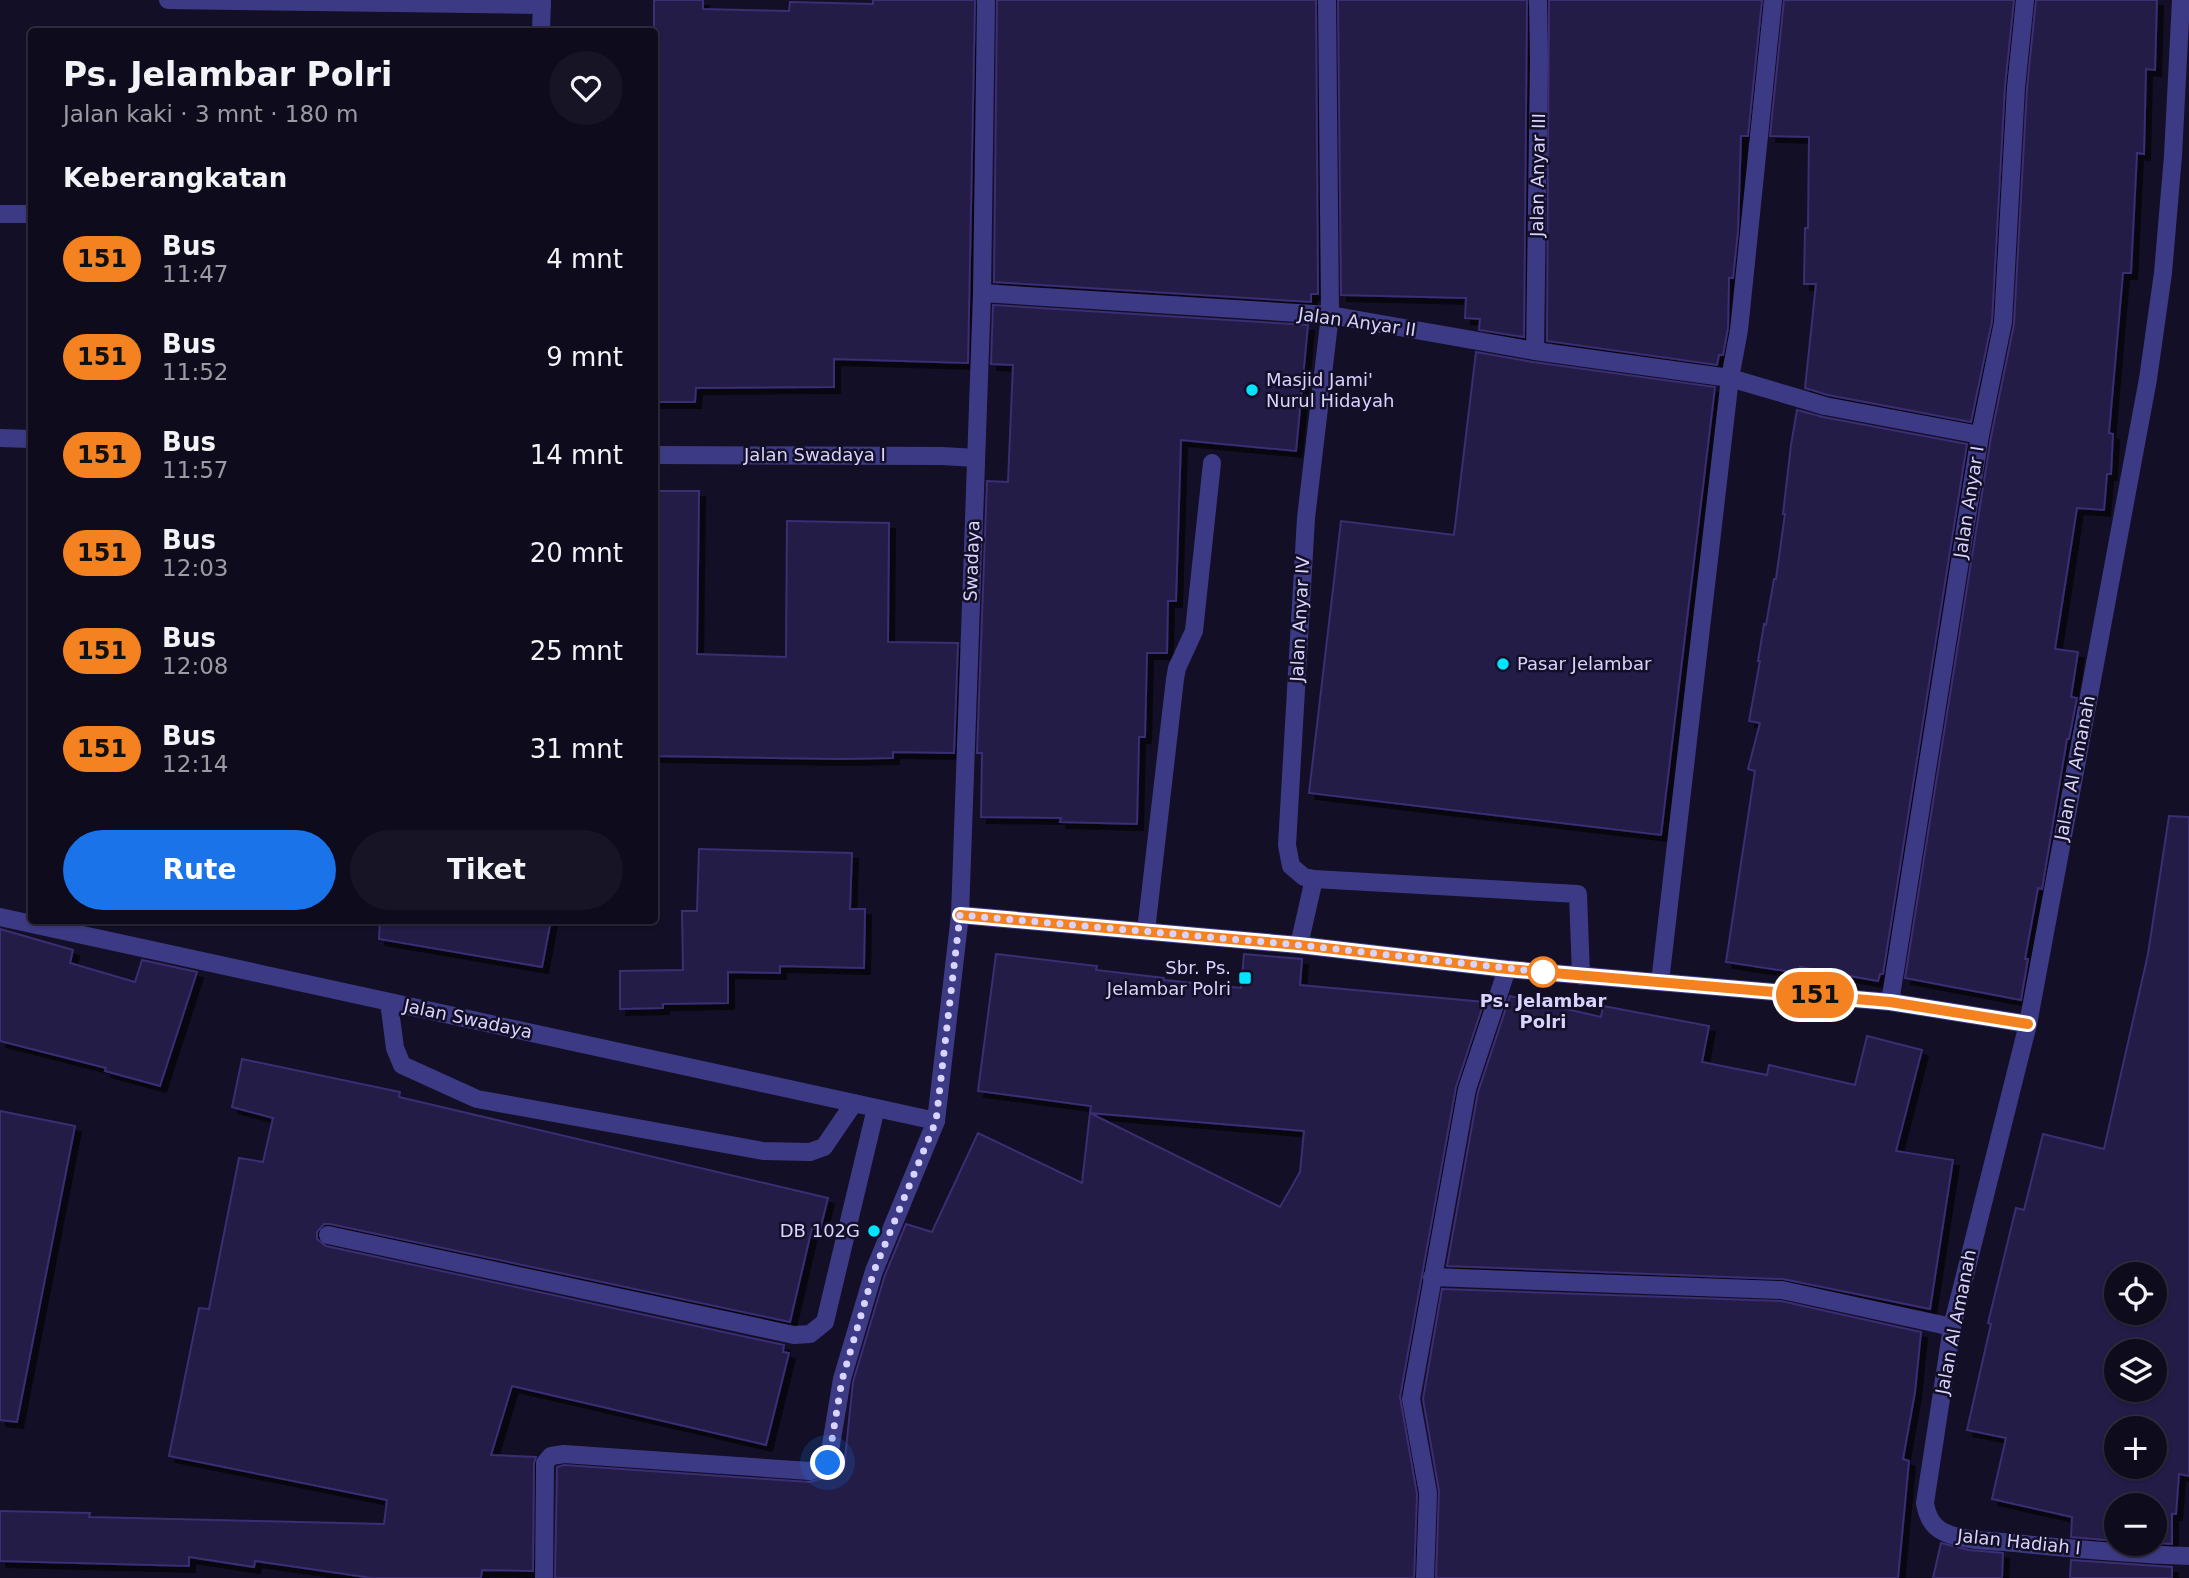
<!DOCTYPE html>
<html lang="id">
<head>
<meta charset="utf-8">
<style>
  body { margin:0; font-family:"DejaVu Sans",sans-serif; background:#171425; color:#f1f3f6; height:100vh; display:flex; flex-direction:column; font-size:26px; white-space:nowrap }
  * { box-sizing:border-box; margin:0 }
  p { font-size:23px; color:#9b9ba3 }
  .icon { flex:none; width:38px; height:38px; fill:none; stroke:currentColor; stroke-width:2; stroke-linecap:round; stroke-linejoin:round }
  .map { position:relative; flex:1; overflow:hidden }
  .side { position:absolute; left:28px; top:28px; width:630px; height:896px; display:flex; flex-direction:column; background:#0e0b1c; border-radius:7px; box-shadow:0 2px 5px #0004,0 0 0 2px #2e2b3b }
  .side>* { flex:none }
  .badge { padding:0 14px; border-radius:23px; font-size:24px; line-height:46px }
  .fabs { position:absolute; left:2104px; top:1262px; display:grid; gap:14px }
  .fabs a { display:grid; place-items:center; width:63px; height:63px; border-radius:50%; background:#0e0b1c; box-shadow:0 2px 5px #0004,0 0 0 2px #2e2b3b; font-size:35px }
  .you { position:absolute; width:35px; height:35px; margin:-18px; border:5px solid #fff; border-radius:50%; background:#1a73e8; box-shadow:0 0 0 10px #1a73e833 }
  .map>.badge { position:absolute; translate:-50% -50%; box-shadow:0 0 0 4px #fff }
  h2 { padding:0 35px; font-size:26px; line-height:63px }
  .round { display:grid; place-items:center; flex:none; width:74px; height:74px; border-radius:37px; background:#171425 }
  .head { display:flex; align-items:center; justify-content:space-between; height:119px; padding:0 35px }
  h1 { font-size:33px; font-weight:700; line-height:52px }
  .cta { display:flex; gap:14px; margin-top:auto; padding:14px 35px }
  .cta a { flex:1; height:80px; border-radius:42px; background:#1a73e8; color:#fff; font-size:28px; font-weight:700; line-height:80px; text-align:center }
  .cta a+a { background:#171425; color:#f1f3f6 }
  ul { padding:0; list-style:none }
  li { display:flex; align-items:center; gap:21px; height:98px; padding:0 35px }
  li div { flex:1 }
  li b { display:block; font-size:26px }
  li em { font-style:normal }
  li .badge { min-width:77px; font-weight:700; text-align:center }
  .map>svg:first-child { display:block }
  .building { fill:#241b47; stroke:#3b2d73; stroke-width:2; fill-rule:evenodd; filter:url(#shadow) }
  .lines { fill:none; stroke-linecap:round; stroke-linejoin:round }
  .lane { stroke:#3d3a85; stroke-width:18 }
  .street { stroke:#3d3a85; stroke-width:18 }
  .line-casing { stroke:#fff; stroke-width:16 }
  .line { stroke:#f58220; stroke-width:10 }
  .walk { stroke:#d9d4ff; stroke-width:7; stroke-dasharray:0 12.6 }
  .poi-dot { fill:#00e5ff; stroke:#130f26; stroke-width:2.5 }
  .stop-dot { fill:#fff; stroke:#f58220; stroke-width:3.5 }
  .labels { text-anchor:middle; stroke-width:5; stroke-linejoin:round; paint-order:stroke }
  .street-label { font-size:18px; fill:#d9d4ff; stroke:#130f26 }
  .poi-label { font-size:18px; fill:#d9d4ff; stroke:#130f26; text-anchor:start }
  .stop-label { font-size:18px; font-weight:bold; fill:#d9d4ff; stroke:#130f26 }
</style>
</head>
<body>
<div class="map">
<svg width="2189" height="1578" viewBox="0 0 2189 1578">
  <defs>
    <filter id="shadow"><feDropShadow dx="6" dy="6" stdDeviation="0" flood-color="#0009"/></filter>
  </defs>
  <rect width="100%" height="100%" fill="#130f26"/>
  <!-- building -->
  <g class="building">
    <polygon points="654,0 703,0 703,9 789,11 790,2 873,4 873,0 975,0 968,363 834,359 834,387 696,388 695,402 654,402"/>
    <polygon points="997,0 1316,0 1318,294 1311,294 1311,302 994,282"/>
    <polygon points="1338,0 1527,0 1524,337 1479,330 1480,319 1465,318 1466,298 1341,295"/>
    <polygon points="1549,0 1762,0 1748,136 1741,136 1738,231 1733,278 1729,278 1728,328 1723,355 1719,355 1717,365 1547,341"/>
    <polygon points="1784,0 2014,0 2005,86 1992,321 1971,422 1828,395 1805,388 1816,284 1804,284 1805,228 1808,228 1809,137 1770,136"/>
    <polygon points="2036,0 2157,0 2155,70 2146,69 2144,154 2137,153 2131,273 2123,273 2109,433 2113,434 2111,474 2107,474 2104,510 2077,508 2055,649 2078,652 2071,697 2077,698 2069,739 2067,739 2042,889 2038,888 2025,959 2028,959 2021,1000 1905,978 1991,437 2014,324 2027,88"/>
    <polygon points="993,305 1308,325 1296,451 1181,440 1176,601 1168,601 1167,653 1147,653 1145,737 1139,737 1137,824 1060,822 1061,818 981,817 982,753 977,753 987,481 1008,482 1013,365 991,364"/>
    <polygon points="1476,352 1533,362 1715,387 1661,835 1309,793 1341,521 1454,535"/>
    <polygon points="1797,410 1823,417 1967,444 1883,974 1880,974 1878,981 1800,967 1799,973 1726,962 1755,771 1748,769 1760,723 1749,721 1760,661 1758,661 1764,624 1766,625 1774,579 1776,579 1785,514 1783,514 1791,445"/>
    <polygon points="654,491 699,491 697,654 786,657 787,521 889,523 888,642 958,643 954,753 893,752 893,758 840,759 654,756"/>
    <path d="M2169,816l20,1v659l-10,-2 -3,40h-4v30l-18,-1v-38h-38v36l-45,-4 1,-20 -80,-18 14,-61 -39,-8 24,-106 -3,-1 28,-115 8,2 19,-76 61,15 44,-195zM2116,1274h38v38h-38zM2116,1351h38v39h-38zM2116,1428h38v38h-38z"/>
    <polygon points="699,849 852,853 850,909 865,909 864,968 780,966 780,973 728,972 728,1003 663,1004 663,1008 620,1009 620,971 683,970 682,911 697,911"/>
    <polygon points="380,920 551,920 542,967 379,939"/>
    <polygon points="0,929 73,950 70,963 135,982 142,960 197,972 160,1086 105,1071 106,1068 0,1041"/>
    <polygon points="996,954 1097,966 1096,970 1164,978 1164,980 1241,988 1244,954 1302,959 1300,985 1484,1002 1456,1087 1400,1397 1417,1494 1414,1578 555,1578 557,1467 564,1465 809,1482 827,1477 837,1468 844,1468 853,1382 885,1275 906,1224 932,1232 978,1133 1082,1183 1090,1113 1280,1207 1300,1172 1304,1131 1090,1113 1091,1106 978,1091"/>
    <polygon points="1510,996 1601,1017 1603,1006 1709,1026 1702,1062 1767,1075 1769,1065 1855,1085 1867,1036 1922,1050 1896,1151 1953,1160 1930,1309 1783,1279 1447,1266 1478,1092"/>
    <polygon points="242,1059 400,1092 399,1097 828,1198 820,1230 812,1228 790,1322 330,1224 324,1224 317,1232 317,1239 326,1246 784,1345 783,1352 789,1353 766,1445 512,1386 491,1455 536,1457 534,1463 533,1571 482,1570 481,1578 372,1578 255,1561 254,1567 189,1557 189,1566 0,1561 0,1511 90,1513 89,1517 384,1524 387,1500 169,1456 199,1308 209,1309 239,1158 263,1162 273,1118 232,1107"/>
    <polygon points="0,1111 75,1126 17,1422 0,1420"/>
    <polygon points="1442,1289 1781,1301 1921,1332 1915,1392 1903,1459 1909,1461 1898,1578 1436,1578 1439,1491 1423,1399"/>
    <polygon points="1941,1543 1969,1550 2003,1553 2002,1578 1933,1578"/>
    <polygon points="2071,1560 2172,1567 2172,1578 2070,1578"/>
  </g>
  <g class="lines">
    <!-- lane -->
    <g class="lane">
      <polyline points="1330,315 1306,518 1287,845 1291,866 1304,877 1314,879 1578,894 1581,976"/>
      <polyline points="1299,945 1314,879"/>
      <polyline points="389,1002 395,1048 402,1065 477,1099 763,1151 810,1152 824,1147 854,1103"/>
    </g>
    <!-- street -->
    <g class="street">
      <polyline points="168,0 542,5"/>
      <polyline points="1327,0 1330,315"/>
      <path d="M2181,0l-8,156 -10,117 -15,106 -120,645 -76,303 -27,176c2,13 8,25 21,30 18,8 49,8 69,10 58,6 116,11 174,13"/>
      <polyline points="541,32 542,0"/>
      <polyline points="0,214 32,214"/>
      <polyline points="982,293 1330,315 1535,351 1730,378 1825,406 1980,435"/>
      <polyline points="1535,351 1539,60 1538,0"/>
      <polyline points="0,438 32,439"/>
      <polyline points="654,455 942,456 976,458"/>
      <polyline points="960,915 1299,945 1507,969 1890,1002 2028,1024"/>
      <polyline points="0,917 936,1121"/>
      <polyline points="1146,931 1175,679 1177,668 1194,631 1212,463"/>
      <polyline points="1660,982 1730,378 1739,330 1773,0"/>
      <polyline points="1890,1002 1980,435 2003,322 2016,87 2025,0"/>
      <polyline points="328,1235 794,1335 810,1334 825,1322 876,1108"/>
      <polyline points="1432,1277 1782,1290 1952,1327"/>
      <polyline points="544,1578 545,1463 551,1456 564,1454 810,1471 821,1468 828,1463 842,1379 874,1271 936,1121 960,915 982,293 986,0"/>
      <polyline points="1425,1578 1428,1493 1411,1399 1467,1089 1507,969"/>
    </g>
  </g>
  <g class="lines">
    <!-- line casing -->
    <g class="line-casing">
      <polyline id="line" points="960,915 1299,945 1507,969 1890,1002 2028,1024"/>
    </g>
    <!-- line -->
    <use href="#line" class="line"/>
    <!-- walk -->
    <polyline class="walk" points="828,1463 842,1380 874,1271 936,1121 960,915 1299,945 1543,972"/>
  </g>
  <!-- markers -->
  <g class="poi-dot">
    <circle cx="1252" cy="390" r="7"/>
    <circle cx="1503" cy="664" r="7"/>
    <rect x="1238" y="971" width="14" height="14" rx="3.5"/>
    <circle cx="874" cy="1231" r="7"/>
  </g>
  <circle class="stop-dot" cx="1543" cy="972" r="14"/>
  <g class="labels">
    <!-- street labels -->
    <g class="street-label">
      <text transform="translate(1538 175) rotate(-89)" y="6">Jalan Anyar III</text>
      <text transform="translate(1357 322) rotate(8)" y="6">Jalan Anyar II</text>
      <text x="815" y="461">Jalan Swadaya I</text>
      <text transform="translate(1969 502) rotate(-81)" y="6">Jalan Anyar I</text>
      <text transform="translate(972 561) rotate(-88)" y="6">Swadaya</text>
      <text transform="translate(1300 619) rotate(-87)" y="6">Jalan Anyar IV</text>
      <text transform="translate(2075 768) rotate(-79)" y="6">Jalan Al Amanah</text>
      <text transform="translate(468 1019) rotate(12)" y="6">Jalan Swadaya</text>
      <text transform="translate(1956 1322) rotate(-79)" y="6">Jalan Al Amanah</text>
      <text transform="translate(2019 1542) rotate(6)" y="6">Jalan Hadiah I</text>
    </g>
    <!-- poi labels -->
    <g class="poi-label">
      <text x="1266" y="386">Masjid Jami'<tspan x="1266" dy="21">Nurul Hidayah</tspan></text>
      <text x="1517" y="670">Pasar Jelambar</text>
      <text x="1231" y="974" text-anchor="end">Sbr. Ps.<tspan x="1231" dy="21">Jelambar Polri</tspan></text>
      <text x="860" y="1237" text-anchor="end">DB 102G</text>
    </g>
    <!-- stop labels -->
    <g class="stop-label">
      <text x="1543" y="1007">Ps. Jelambar<tspan x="1543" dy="21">Polri</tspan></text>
    </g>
  </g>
</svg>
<div class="fabs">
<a><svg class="icon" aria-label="locate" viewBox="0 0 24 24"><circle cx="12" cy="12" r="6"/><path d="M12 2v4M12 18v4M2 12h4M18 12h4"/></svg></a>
<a><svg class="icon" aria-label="layers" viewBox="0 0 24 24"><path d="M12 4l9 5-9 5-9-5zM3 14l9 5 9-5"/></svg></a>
<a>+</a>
<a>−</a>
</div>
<div class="you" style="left:828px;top:1463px"></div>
<b class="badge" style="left:1815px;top:995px;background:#f58220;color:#111">151</b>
<section class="side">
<div class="head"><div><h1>Ps. Jelambar Polri</h1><p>Jalan kaki · 3 mnt · 180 m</p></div><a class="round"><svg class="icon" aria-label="heart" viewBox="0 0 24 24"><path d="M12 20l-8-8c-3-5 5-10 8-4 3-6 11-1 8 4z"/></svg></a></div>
<h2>Keberangkatan</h2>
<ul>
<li><span class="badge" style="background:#f58220;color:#111">151</span><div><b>Bus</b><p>11:47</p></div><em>4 mnt</em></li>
<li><span class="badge" style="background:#f58220;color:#111">151</span><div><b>Bus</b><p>11:52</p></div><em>9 mnt</em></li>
<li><span class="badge" style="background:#f58220;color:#111">151</span><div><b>Bus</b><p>11:57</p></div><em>14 mnt</em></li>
<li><span class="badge" style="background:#f58220;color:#111">151</span><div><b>Bus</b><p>12:03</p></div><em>20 mnt</em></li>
<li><span class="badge" style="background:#f58220;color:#111">151</span><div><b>Bus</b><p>12:08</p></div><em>25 mnt</em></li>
<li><span class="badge" style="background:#f58220;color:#111">151</span><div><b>Bus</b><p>12:14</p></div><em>31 mnt</em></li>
</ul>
<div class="cta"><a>Rute</a><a>Tiket</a></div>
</section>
</div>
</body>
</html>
